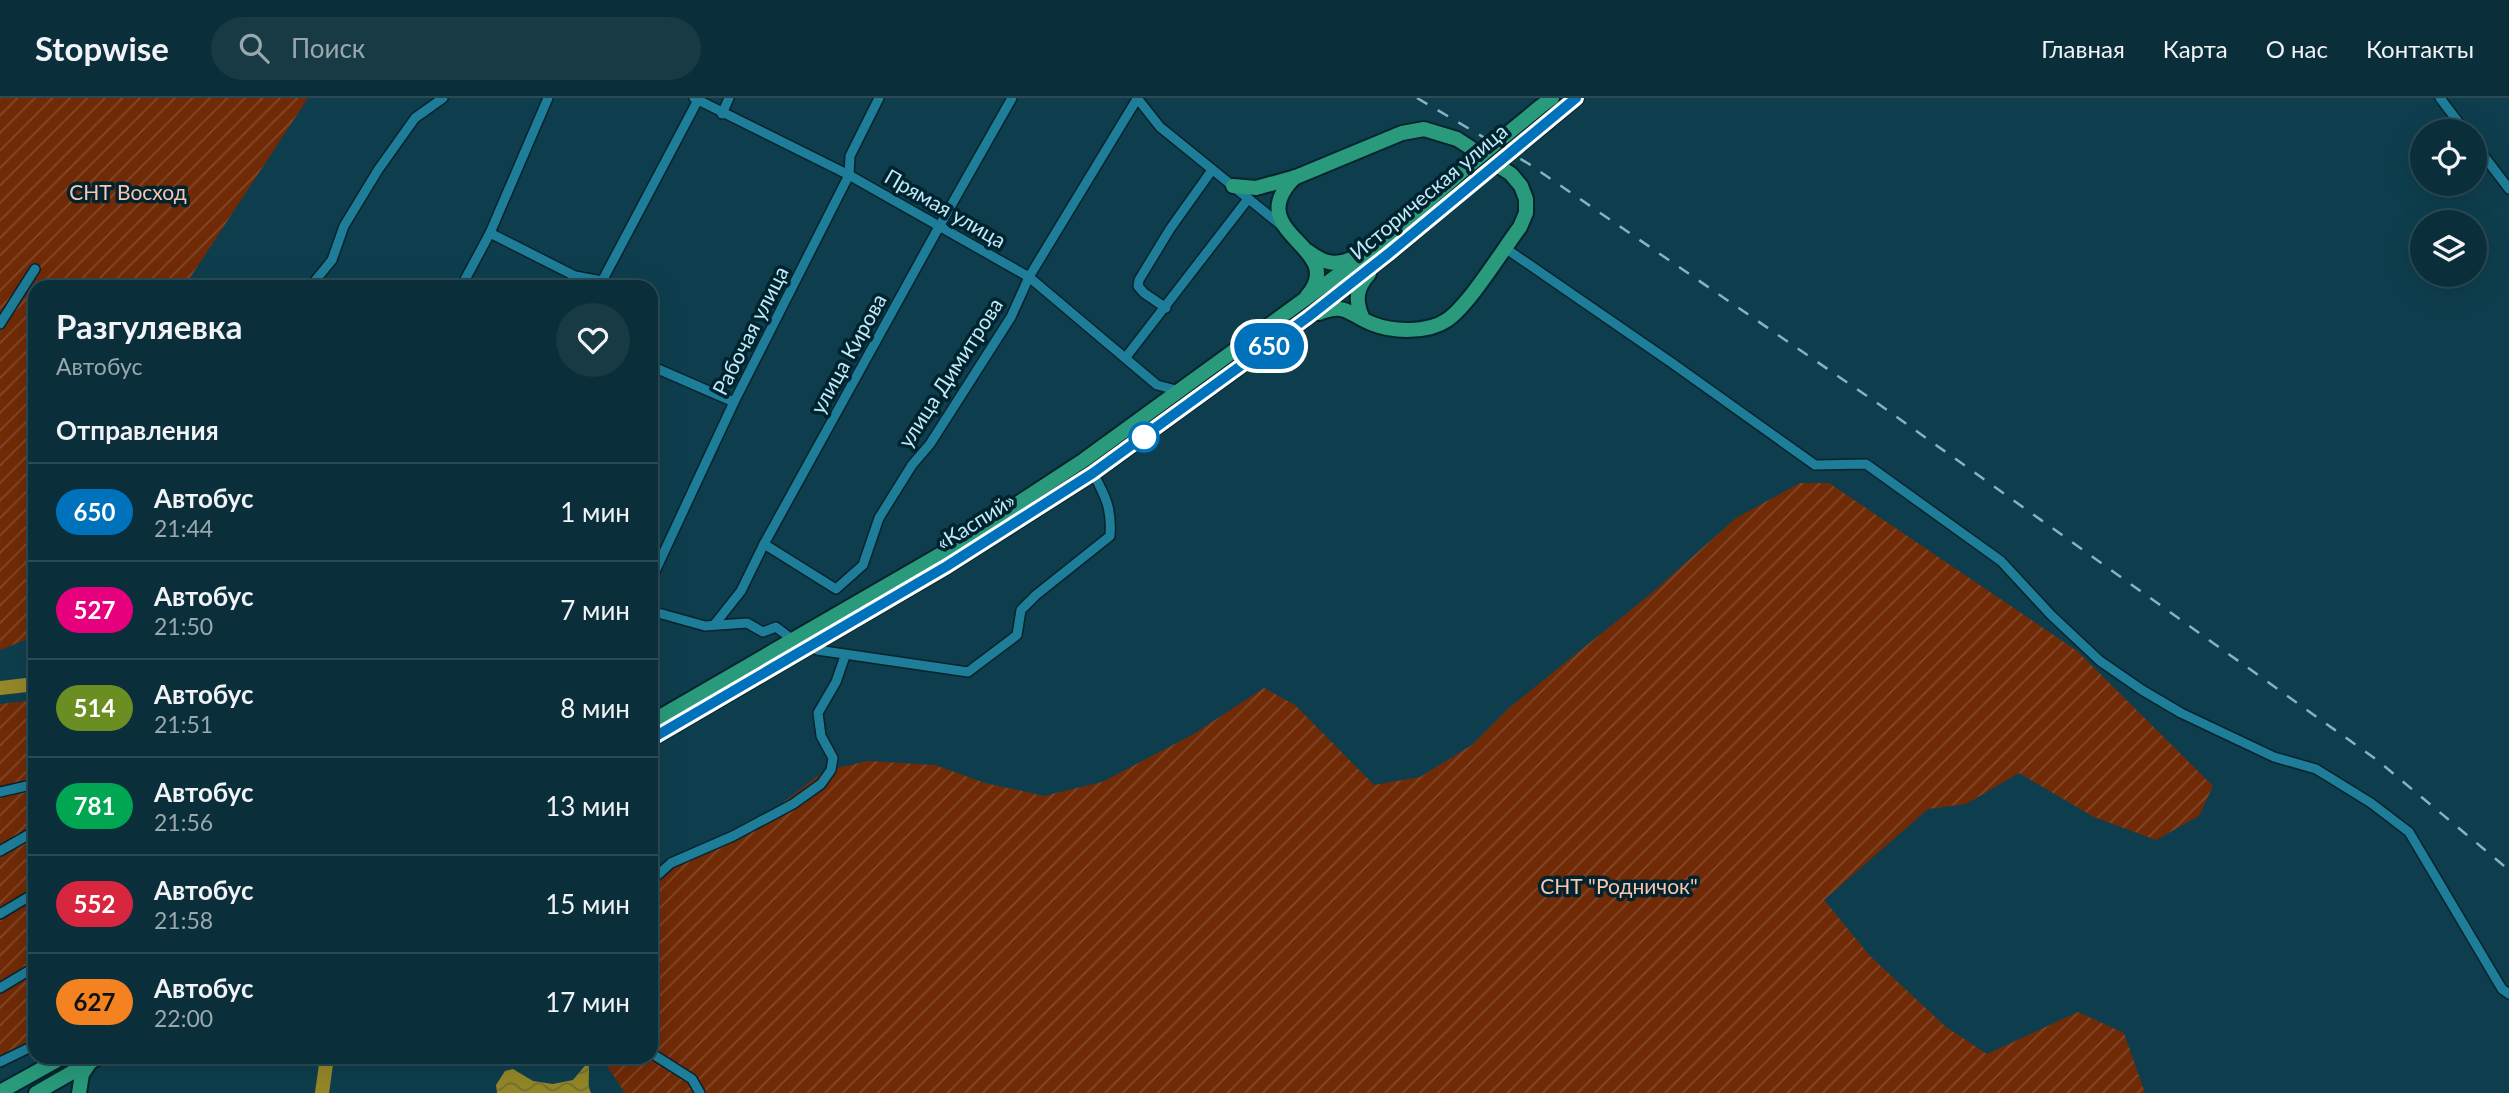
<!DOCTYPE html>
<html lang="ru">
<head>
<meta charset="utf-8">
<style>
  body { margin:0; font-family:Lato,sans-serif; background:#183a45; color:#f1f3f6; height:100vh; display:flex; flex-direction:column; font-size:26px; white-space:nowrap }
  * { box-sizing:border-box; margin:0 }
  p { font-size:23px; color:#99a8af }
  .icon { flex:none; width:38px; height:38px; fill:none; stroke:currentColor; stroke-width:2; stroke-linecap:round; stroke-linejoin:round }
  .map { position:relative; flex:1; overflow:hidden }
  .details { position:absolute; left:28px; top:182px; width:630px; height:784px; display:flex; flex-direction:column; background:#0a2e3a; border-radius:21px; box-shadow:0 7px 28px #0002,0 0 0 2px #2a4a54 }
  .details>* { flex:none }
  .badge { padding:0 14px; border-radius:23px; font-size:24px; line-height:46px }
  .controls { position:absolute; left:2410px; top:21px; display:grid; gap:14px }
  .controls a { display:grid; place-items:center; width:77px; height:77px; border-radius:50%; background:#0a2e3a; box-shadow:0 7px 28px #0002,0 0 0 2px #2a4a54; font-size:35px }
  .map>.badge { position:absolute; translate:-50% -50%; box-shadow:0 0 0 4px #fff }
  h2 { padding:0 28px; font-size:26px; line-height:63px }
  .round { display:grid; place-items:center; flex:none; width:74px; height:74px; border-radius:37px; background:#183a45 }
  .headline { display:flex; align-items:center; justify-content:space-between; height:119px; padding:0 28px }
  h1 { font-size:33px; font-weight:700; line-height:52px }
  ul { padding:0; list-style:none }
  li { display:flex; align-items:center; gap:21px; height:98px; padding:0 28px; border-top:2px solid #2a4a54 }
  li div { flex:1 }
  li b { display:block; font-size:26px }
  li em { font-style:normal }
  li .badge { min-width:77px; font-weight:700; text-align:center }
  header { display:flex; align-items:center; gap:42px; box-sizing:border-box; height:98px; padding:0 35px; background:#0a2e3a; border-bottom:2px solid #2a4a54 }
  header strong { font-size:33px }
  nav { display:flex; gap:38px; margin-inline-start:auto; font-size:24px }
  .search { width:490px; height:63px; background:#183a45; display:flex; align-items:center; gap:18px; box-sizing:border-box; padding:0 24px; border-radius:38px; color:#99a8af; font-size:26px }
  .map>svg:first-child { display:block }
  .garden { fill:url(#garden-furrows) }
  .water { fill:url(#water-waves) }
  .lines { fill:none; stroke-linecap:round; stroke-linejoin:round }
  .river { stroke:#948828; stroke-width:14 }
  .minor-casing { stroke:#07232c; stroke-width:12 }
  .trunk-casing { stroke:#07232c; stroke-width:18 }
  .minor { stroke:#1e7d98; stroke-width:9 }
  .trunk { stroke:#299a7b; stroke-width:14 }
  .rail { stroke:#88b2c1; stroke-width:2.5; stroke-dasharray:12 12; stroke-linecap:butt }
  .trunk-bridge-casing { stroke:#07232c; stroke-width:18; stroke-linecap:butt }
  .trunk-bridge { stroke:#299a7b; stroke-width:14 }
  .line-casing { stroke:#fff; stroke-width:16 }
  .line { stroke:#0072bc; stroke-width:10 }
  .stop-dot { fill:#fff; stroke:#0072bc; stroke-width:3.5 }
  .labels { text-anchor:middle; stroke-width:7; stroke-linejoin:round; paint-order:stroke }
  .street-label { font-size:21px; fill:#c1e9f8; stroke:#00242f }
  .park-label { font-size:21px; fill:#fac4af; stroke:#00242f }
</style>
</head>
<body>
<header>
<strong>Stopwise</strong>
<div class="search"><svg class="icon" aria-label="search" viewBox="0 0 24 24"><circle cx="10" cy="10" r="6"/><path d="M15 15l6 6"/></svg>Поиск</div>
<nav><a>Главная</a><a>Карта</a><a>О нас</a><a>Контакты</a></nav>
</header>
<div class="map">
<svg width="2509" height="995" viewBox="0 0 2509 995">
  <defs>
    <pattern id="garden-furrows" width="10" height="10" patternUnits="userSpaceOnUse" patternTransform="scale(1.75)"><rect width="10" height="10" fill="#712a06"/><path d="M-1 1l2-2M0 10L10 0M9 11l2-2" fill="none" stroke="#83492b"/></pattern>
    <pattern id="water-waves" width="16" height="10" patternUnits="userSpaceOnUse" patternTransform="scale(1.75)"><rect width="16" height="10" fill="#948828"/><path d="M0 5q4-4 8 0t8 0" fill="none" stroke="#747134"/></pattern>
  </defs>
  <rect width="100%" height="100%" fill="#0e3e4d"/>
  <!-- garden -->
  <g class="garden">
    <polygon points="0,0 308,0 184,189 35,189 35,538 0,552"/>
    <polygon points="1800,385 1829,385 2077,553 2213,688 2199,718 2156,742 2094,719 2019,675 1966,706 1928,711 1824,802 1870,858 1946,929 1987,956 2078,914 2124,935 2145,995 625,995 601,959 651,959 651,777 670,761 772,713 824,673 868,663 935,667 985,685 1044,698 1102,684 1192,637 1264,590 1295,607 1374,687 1420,679 1472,647 1510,609 1653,494 1736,420"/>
    <polygon points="35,602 35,951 0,968 0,606"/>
  </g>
  <!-- water -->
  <path class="water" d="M588,964c3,10 -2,22 3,31h-94l-1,-8 9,-14 8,-2 20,12 20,3 20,-4z"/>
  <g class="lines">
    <!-- river -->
    <g class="river">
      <polyline points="0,590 35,586"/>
      <polyline points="322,995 327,959"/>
    </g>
    <!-- minor casing -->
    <g class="minor-casing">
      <g id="minor">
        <polyline points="694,0 849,77 1029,179 1157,287 1180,293"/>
        <polyline points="1137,0 1160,29 1282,128"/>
        <polyline points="2440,0 2465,33"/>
        <polyline points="722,16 729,0"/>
        <polyline points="2474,45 2509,91"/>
        <polyline points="490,135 575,178 602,183"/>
        <polyline points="1505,150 1672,265 1815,367 1866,366 2001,463 2051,517 2100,563 2142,592 2181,615 2274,659 2316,671 2371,705 2409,734 2502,891 2509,896"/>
        <polyline points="310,189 332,162 344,128 378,72 415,20 443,0"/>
        <polyline points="461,189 490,135 548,0"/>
        <polyline points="599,189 698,2"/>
        <polyline points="1166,210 1144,195 1138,188 1139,182 1170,131 1212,72"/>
        <polyline points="0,226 35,171"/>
        <polyline points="1126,259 1248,101"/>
        <polyline points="651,268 734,304"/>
        <polyline points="764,446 836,491 863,467 879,420 912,367 930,346 1011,219 1029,179 1137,1"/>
        <polyline points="651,482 734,304 849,77 850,58 879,0"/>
        <polyline points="651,513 705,528 747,525 763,534 776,529 793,542"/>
        <polyline points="714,527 741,493 764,446 940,127 1012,0"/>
        <path d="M814,546l3,6 151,22 49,-37 4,-25 15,-15 74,-59c2,-27 -4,-39 -17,-63"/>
        <polyline points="0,694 35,686"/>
        <polyline points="0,753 35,733"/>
        <polyline points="651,783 671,765 733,738 793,706 821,686 831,672 833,660 821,638 818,615 836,584 845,558"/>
        <polyline points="0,816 35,795"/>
        <polyline points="0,890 35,869"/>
        <polyline points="651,955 692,981 700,995"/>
        <polyline points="0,964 35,947"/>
      </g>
    </g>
    <!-- trunk casing -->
    <g class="trunk-casing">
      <g id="trunk">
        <polyline points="1540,9 1552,0"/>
        <polyline points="1550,22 1576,0"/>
        <path d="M1295,79c-57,57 55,70 12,119"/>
        <path d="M1233,88l23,2 40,-11 106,-44 22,-4 33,10 54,35 10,12 5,13v14l-6,14c-18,24 -51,78 -73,93 -19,13 -54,12 -74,4 -24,-9 -26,-22 -54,-11"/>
        <path d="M1309,154c16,12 27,14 45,6"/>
        <path d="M1362,219c-7,-17 -6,-29 7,-43"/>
        <polyline points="651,624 941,456 1084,362 1371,153 1467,69"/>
        <polyline points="651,641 947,468 1093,375 1308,219 1388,156 1475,82"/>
        <polyline points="0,994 63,959"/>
        <polyline points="36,995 99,959"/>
        <polyline points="79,995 82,976 90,964"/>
      </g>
    </g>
    <!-- minor -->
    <use href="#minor" class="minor"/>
    <!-- trunk -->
    <use href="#trunk" class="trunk"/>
    <!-- rail -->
    <polyline class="rail" points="1417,0 1529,66 1880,307 2377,662 2509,772"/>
    <!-- trunk-bridge casing -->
    <g class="trunk-bridge-casing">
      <g id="trunk-bridge">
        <polyline points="1467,69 1540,9"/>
        <polyline points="1475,82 1550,22"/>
      </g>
    </g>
    <!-- trunk-bridge -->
    <use href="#trunk-bridge" class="trunk-bridge"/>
  </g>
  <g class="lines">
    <!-- line casing -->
    <g class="line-casing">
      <polyline id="line" points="651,641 947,468 1093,375 1308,219 1388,156 1576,0"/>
    </g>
    <!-- line -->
    <use href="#line" class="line"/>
  </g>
  <!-- markers -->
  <circle class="stop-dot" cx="1144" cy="339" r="14"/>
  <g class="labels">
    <!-- street labels -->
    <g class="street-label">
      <text transform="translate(1429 94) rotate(-40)" y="7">Историческая улица</text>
      <text transform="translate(945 111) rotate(30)" y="7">Прямая улица</text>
      <text transform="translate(751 233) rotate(-63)" y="7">Рабочая улица</text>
      <text transform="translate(849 256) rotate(-61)" y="7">улица Кирова</text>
      <text transform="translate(951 275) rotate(-57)" y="7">улица Димитрова</text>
      <text transform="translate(976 424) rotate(-32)" y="7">«Каспий»</text>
    </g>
    <!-- park labels -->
    <g class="park-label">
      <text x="128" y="102">СНТ Восход</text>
      <text x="1619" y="796">СНТ "Родничок"</text>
    </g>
  </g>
</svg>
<div class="controls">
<a><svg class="icon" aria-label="locate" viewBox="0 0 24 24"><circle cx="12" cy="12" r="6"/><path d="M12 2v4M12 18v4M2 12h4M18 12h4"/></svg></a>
<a><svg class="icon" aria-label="layers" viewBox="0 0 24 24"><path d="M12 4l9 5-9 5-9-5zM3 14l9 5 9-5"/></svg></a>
</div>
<b class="badge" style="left:1269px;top:248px;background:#0072bc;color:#fff">650</b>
<section class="details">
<div class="headline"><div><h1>Разгуляевка</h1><p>Автобус</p></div><a class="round"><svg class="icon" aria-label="heart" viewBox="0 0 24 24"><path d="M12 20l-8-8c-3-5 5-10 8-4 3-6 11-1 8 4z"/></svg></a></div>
<h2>Отправления</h2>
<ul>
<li><span class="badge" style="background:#0072bc;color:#fff">650</span><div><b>Автобус</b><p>21:44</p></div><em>1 мин</em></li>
<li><span class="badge" style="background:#e6007e;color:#fff">527</span><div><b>Автобус</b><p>21:50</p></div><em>7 мин</em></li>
<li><span class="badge" style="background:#6b8e23;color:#fff">514</span><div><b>Автобус</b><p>21:51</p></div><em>8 мин</em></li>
<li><span class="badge" style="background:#00a651;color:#fff">781</span><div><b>Автобус</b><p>21:56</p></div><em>13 мин</em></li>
<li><span class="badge" style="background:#d7263d;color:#fff">552</span><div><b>Автобус</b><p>21:58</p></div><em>15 мин</em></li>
<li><span class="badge" style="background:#f58220;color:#111">627</span><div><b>Автобус</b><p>22:00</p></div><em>17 мин</em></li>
</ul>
</section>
</div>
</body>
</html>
